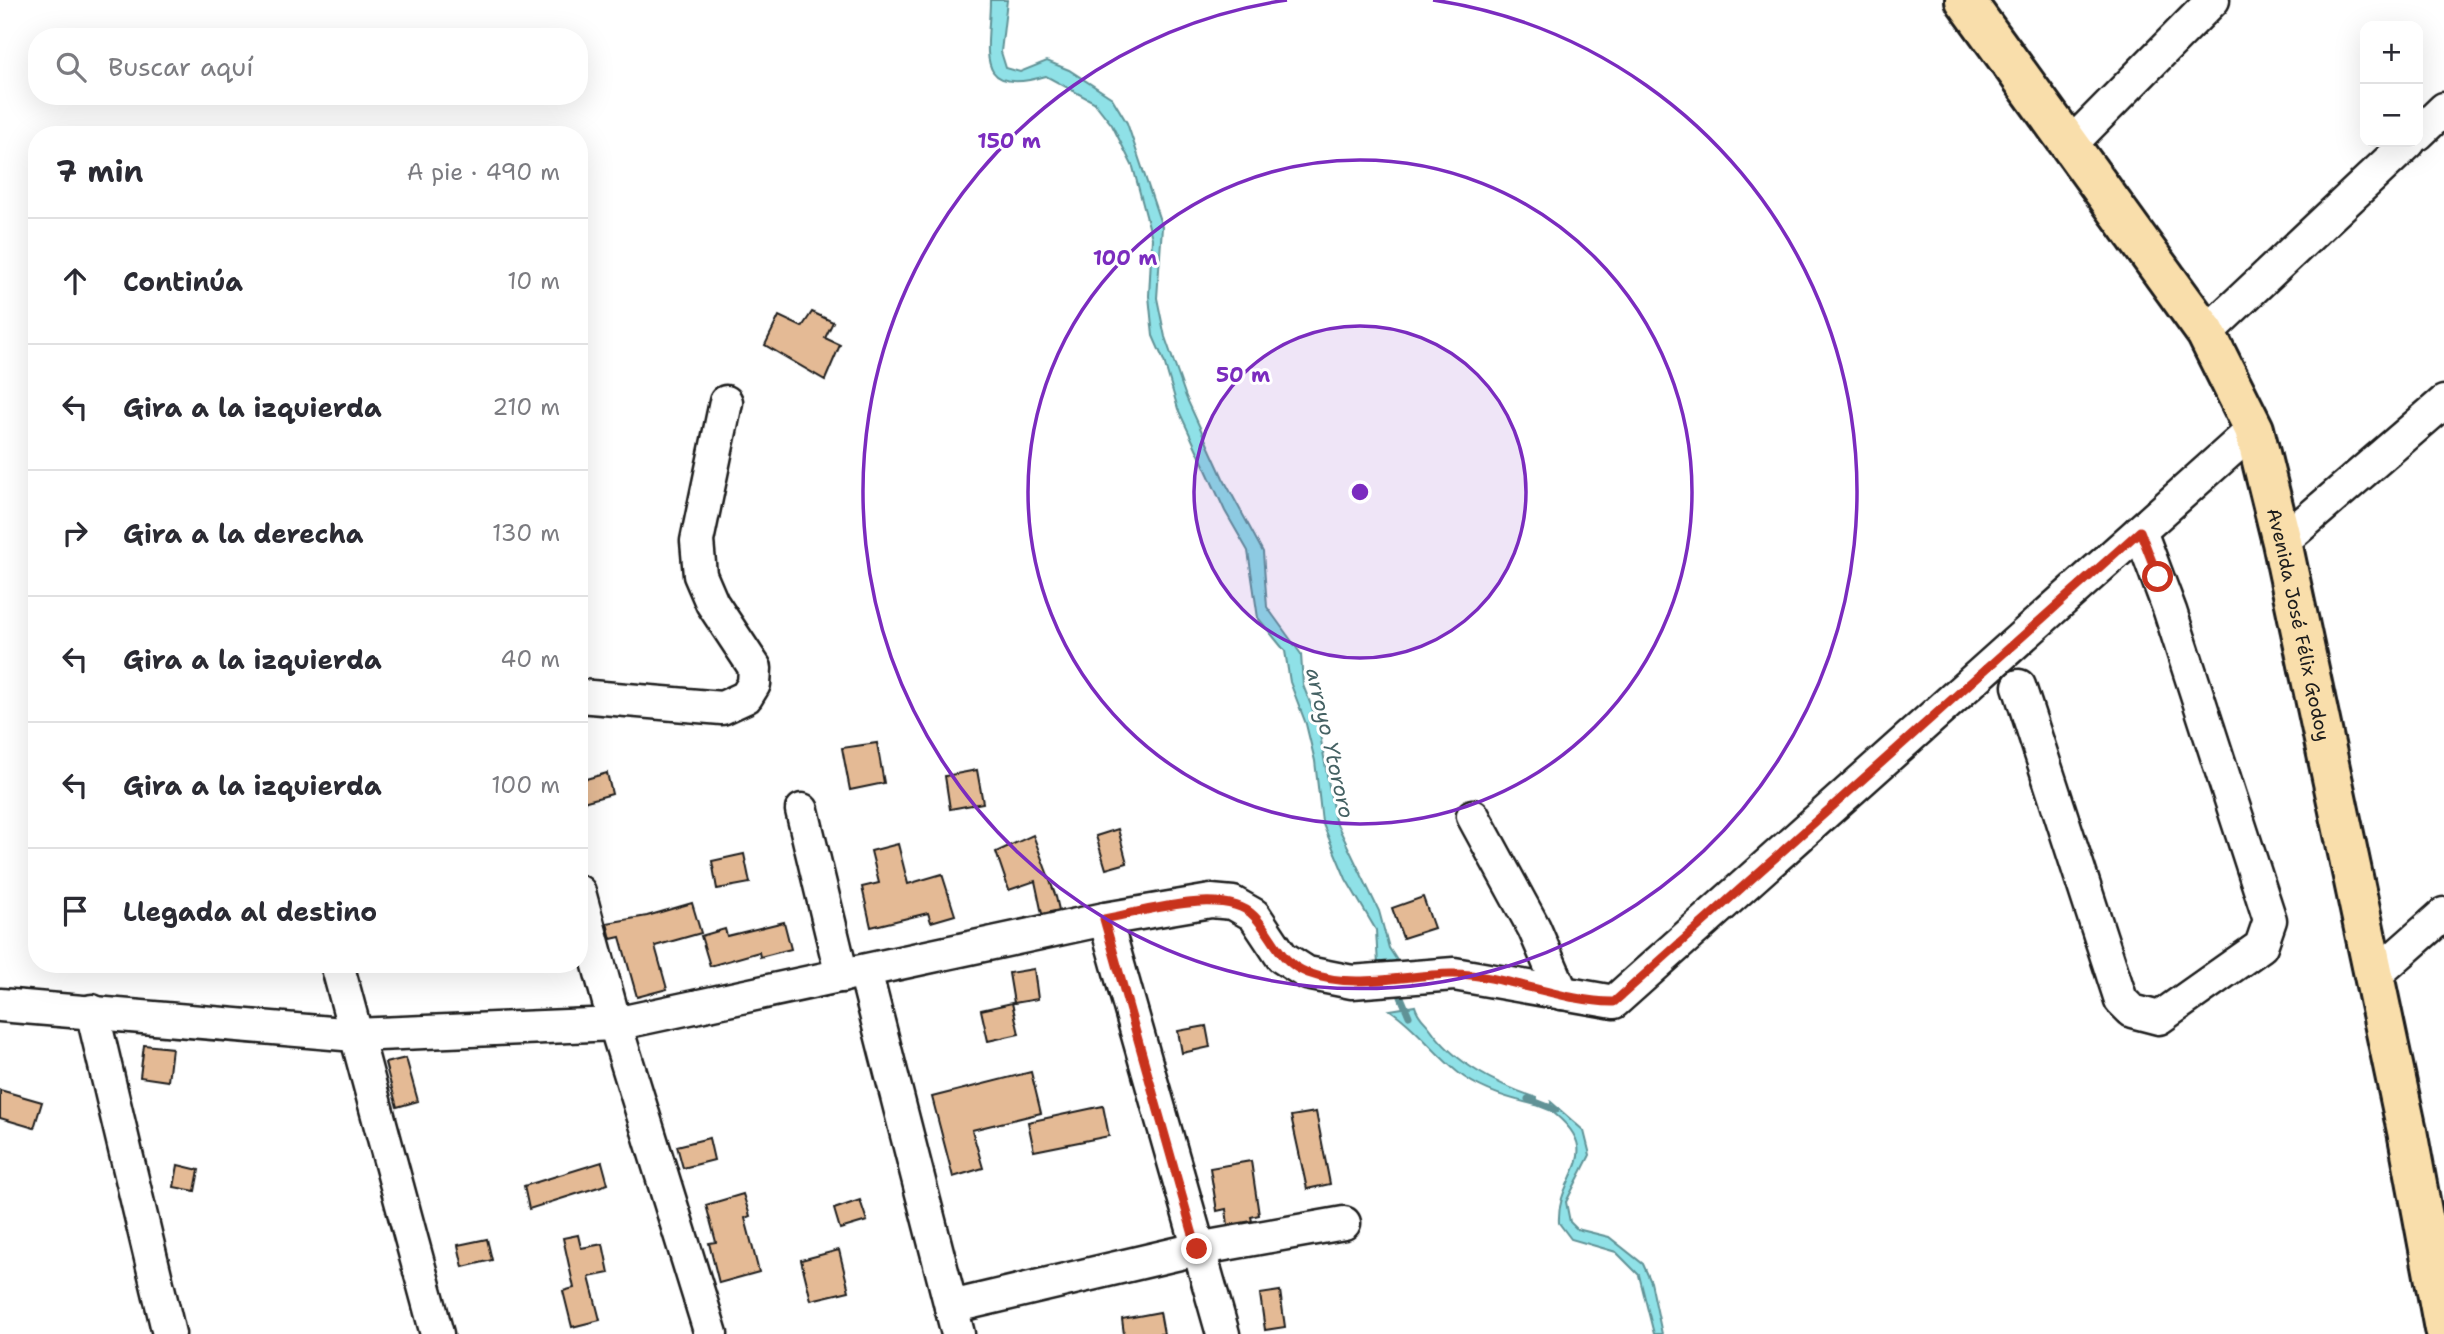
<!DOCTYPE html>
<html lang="es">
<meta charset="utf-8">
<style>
:root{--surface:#fff;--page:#f2f2f3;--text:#2b2b33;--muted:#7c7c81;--line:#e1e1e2}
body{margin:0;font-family:"Shantell Sans",sans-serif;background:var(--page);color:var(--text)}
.controls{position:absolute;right:21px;top:21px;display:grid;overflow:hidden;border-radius:14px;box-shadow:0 7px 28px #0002}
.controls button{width:63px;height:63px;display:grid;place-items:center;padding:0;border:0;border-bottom:2px solid var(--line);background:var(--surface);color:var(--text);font:35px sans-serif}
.stop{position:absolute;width:21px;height:21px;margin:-16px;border:5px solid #c8321e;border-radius:50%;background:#fff}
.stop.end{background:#c8321e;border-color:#fff;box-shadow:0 2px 7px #0008}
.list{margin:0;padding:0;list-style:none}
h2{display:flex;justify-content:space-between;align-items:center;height:91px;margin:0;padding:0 28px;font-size:30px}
h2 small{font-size:23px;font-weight:400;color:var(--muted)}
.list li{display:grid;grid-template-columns:46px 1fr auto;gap:21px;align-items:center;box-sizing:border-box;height:126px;padding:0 28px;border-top:2px solid var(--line)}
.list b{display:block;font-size:26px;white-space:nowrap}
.list em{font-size:23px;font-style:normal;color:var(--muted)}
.icon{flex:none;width:38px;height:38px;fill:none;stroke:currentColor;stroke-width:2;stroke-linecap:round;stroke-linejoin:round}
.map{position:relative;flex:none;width:2444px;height:1334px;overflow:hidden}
.search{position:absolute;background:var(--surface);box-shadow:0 7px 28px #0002;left:28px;top:28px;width:560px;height:77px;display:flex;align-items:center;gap:18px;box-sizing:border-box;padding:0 24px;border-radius:28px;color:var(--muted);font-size:26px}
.panel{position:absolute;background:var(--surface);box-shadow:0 7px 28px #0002;left:28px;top:126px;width:560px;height:847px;border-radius:28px}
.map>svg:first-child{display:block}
</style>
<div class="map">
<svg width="2444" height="1334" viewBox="0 0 2444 1334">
<rect width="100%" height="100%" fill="#fff"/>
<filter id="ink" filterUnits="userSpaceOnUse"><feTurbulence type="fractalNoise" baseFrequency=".0143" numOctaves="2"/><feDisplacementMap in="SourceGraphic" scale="14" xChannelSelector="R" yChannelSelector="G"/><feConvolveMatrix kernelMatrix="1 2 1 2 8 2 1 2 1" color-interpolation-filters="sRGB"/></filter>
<g filter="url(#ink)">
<g fill="#8fe1e7" stroke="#619296" stroke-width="2">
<path d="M 990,0 L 1007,0 L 1001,52 L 1006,68 L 1020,72 L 1047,61 L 1069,70 L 1112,98 L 1127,123 L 1162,227 L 1157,298 L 1165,337 L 1186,397 L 1223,478 L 1263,552 L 1267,607 L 1301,654 L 1303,685 L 1318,723 L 1335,820 L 1379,911 L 1389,948 L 1398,962 L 1378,965 L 1376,930 L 1346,879 L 1322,822 L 1315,761 L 1306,724 L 1290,682 L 1285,651 L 1258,618 L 1248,551 L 1225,511 L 1178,409 L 1164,361 L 1153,336 L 1149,296 L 1152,238 L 1133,167 L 1112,125 L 1094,102 L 1046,76 C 971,98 990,49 990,0 Z"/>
<path d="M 1415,1006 C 1418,1017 1424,1020 1430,1028 C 1455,1064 1496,1084 1537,1098 L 1536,1105 C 1511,1099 1486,1092 1464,1077 C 1437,1058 1419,1029 1390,1010 Z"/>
<path d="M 1551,1102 L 1584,1131 L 1590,1155 L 1566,1202 L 1570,1222 L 1577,1229 L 1609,1237 L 1643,1264 L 1651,1282 L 1662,1334 L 1654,1334 L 1639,1275 L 1616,1252 L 1571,1239 L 1559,1223 C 1556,1172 1610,1156 1550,1110 Z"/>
</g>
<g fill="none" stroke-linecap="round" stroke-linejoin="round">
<g stroke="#619296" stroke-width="7">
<polyline points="1396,985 1409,1016"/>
<polyline points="1528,1099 1556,1110"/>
</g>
</g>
<g fill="#e4ba95" stroke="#1c1c1c" stroke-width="2">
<polygon points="812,312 833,322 825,338 840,345 825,380 765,345 779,316 802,327"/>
<polygon points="877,743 884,783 850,790 842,748"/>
<polygon points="977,770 983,803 950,809 945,776"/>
<polygon points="607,773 612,794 583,802 579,781"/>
<polygon points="1118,829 1127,863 1106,869 1096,836"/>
<polygon points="1033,835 1056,897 1059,910 1042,914 1035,881 1009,890 996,852"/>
<polygon points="898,844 908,884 942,874 955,915 931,922 928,913 871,927 862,887 879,883 871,851"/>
<polygon points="744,854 750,883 717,889 712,861"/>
<polygon points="1423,897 1434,928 1403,938 1392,908"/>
<polygon points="692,903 701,933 655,946 667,989 637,997 620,937 611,939 607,923 647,916"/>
<polygon points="784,922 791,949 760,957 759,952 710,966 701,936 725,929 727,936"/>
<polygon points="1034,969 1038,999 1014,1003 1009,973"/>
<polygon points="1012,1003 1019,1034 988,1041 981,1010"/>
<polygon points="1206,1026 1210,1047 1182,1053 1178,1031"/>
<polygon points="144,1045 172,1048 168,1081 140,1077"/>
<polygon points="406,1058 418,1101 397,1107 385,1063"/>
<polygon points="1031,1072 1041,1113 972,1130 983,1168 953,1177 932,1097"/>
<polygon points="0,1090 42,1102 34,1128 0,1118"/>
<polygon points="1103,1106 1109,1136 1034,1151 1028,1122"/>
<polygon points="1316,1112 1330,1184 1307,1189 1291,1116"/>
<polygon points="709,1138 714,1160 683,1168 677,1146"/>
<polygon points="1251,1161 1259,1215 1251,1217 1252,1221 1228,1225 1226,1209 1217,1211 1210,1168"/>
<polygon points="602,1162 608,1184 529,1209 524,1186"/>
<polygon points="178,1165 199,1170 195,1191 174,1187"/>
<polygon points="743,1194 750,1216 745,1218 759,1272 719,1283 709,1243 716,1242 706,1205"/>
<polygon points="860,1200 867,1221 840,1229 834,1209"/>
<polygon points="578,1235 581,1248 603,1244 609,1273 589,1277 600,1320 572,1327 563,1291 574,1288 563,1238"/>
<polygon points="487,1239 492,1260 463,1267 458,1245"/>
<polygon points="839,1250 849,1291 811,1300 801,1260"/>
<polygon points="1280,1291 1285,1327 1265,1330 1260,1294"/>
<polygon points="1160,1312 1164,1334 1124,1334 1122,1319"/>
</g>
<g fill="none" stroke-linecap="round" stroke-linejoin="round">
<defs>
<g id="minor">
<polyline points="2418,134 2444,109"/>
<polyline points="2070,145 2213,0"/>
<polyline points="2206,333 2409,142"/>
<polyline points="2282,542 2444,402"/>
<polyline points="2019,686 2121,1000 2132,1011 2159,1018 2261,946 2270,920 2170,611 2140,531"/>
<polyline points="579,696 722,708 746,697 754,684 755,668 712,603 700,575 697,541 726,402"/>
<polyline points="802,810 842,976"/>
<polyline points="1473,816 1534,928 1562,993"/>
<polyline points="579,892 615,1024 711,1334"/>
<polyline points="1105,919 1223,1334"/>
<polyline points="337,964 437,1334"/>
<polyline points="865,971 958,1334"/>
<polyline points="2373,977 2444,914"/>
<polyline points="0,1005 355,1035 615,1024 1105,919 1211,901 1233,903 1254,915 1282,957 1307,973 1352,982 1454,974 1614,1002 2254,429"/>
<polyline points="92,1011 169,1334"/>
<polyline points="951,1307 1197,1249 1344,1223"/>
</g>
<g id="major">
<path id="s1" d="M 1965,0 L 2206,333 L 2254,429 L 2282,542 L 2407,1131 L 2444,1329"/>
</g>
</defs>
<use href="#minor" stroke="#1c1c1c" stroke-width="37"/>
<use href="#major" stroke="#1c1c1c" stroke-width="44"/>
<use href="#minor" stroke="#fff" stroke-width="32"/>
<use href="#major" stroke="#f9deab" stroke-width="38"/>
</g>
</g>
<g fill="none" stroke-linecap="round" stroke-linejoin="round" filter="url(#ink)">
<path stroke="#c8321e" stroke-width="9" d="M 1197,1249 L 1104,919 C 1142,912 1225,886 1254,916 C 1274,936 1278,962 1308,973 C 1354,990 1403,975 1451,974 C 1501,973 1565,1003 1614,1002 L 2140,531 L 2158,577"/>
</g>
<circle cx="1360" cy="492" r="166" fill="#7b2cbf" fill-opacity=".12"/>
<g fill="none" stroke="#7b2cbf" stroke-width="3.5">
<circle cx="1360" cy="492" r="166"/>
<circle cx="1360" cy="492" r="332"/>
<path d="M1433 0A497 497 0 1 1 1287 0"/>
</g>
<g text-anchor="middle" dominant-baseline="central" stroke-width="6" stroke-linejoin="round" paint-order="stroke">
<g font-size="19" fill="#1c1c1c" stroke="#fff">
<text stroke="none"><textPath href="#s1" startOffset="719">Avenida José Félix Godoy</textPath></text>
</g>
<g font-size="21" font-style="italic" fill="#446163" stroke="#fff">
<text transform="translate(1330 743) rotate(77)">arroyo Ytororo</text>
</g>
</g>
<circle cx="1360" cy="492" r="10" fill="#7b2cbf" stroke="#fff" stroke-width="3.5"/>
<g font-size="21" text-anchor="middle" font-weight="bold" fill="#7b2cbf" stroke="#fff" stroke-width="6" stroke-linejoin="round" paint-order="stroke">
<text x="1009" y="148">150 m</text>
<text x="1125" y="265">100 m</text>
<text x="1243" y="382">50 m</text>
</g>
</svg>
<div class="controls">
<button>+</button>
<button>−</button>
</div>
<div class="stop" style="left:2158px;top:577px"></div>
<div class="stop end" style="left:1197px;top:1249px"></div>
<div class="search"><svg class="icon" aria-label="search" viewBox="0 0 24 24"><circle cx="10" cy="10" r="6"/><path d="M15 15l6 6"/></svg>Buscar aquí</div>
<section class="panel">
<h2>7 min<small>A pie · 490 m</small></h2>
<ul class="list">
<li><svg class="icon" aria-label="ahead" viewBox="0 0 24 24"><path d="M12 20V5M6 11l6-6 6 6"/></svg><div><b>Continúa</b></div><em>10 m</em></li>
<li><svg class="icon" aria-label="left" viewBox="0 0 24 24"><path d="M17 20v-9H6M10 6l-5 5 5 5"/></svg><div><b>Gira a la izquierda</b></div><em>210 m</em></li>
<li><svg class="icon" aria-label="right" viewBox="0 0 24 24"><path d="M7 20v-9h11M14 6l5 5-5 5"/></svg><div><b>Gira a la derecha</b></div><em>130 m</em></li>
<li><svg class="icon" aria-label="left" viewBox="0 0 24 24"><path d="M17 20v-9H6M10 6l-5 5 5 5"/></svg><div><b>Gira a la izquierda</b></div><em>40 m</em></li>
<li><svg class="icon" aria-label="left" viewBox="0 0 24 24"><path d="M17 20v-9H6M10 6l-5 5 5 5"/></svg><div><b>Gira a la izquierda</b></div><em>100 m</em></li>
<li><svg class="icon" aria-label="arrive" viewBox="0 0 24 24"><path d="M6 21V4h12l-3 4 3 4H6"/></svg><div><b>Llegada al destino</b></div></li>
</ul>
</section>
</div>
